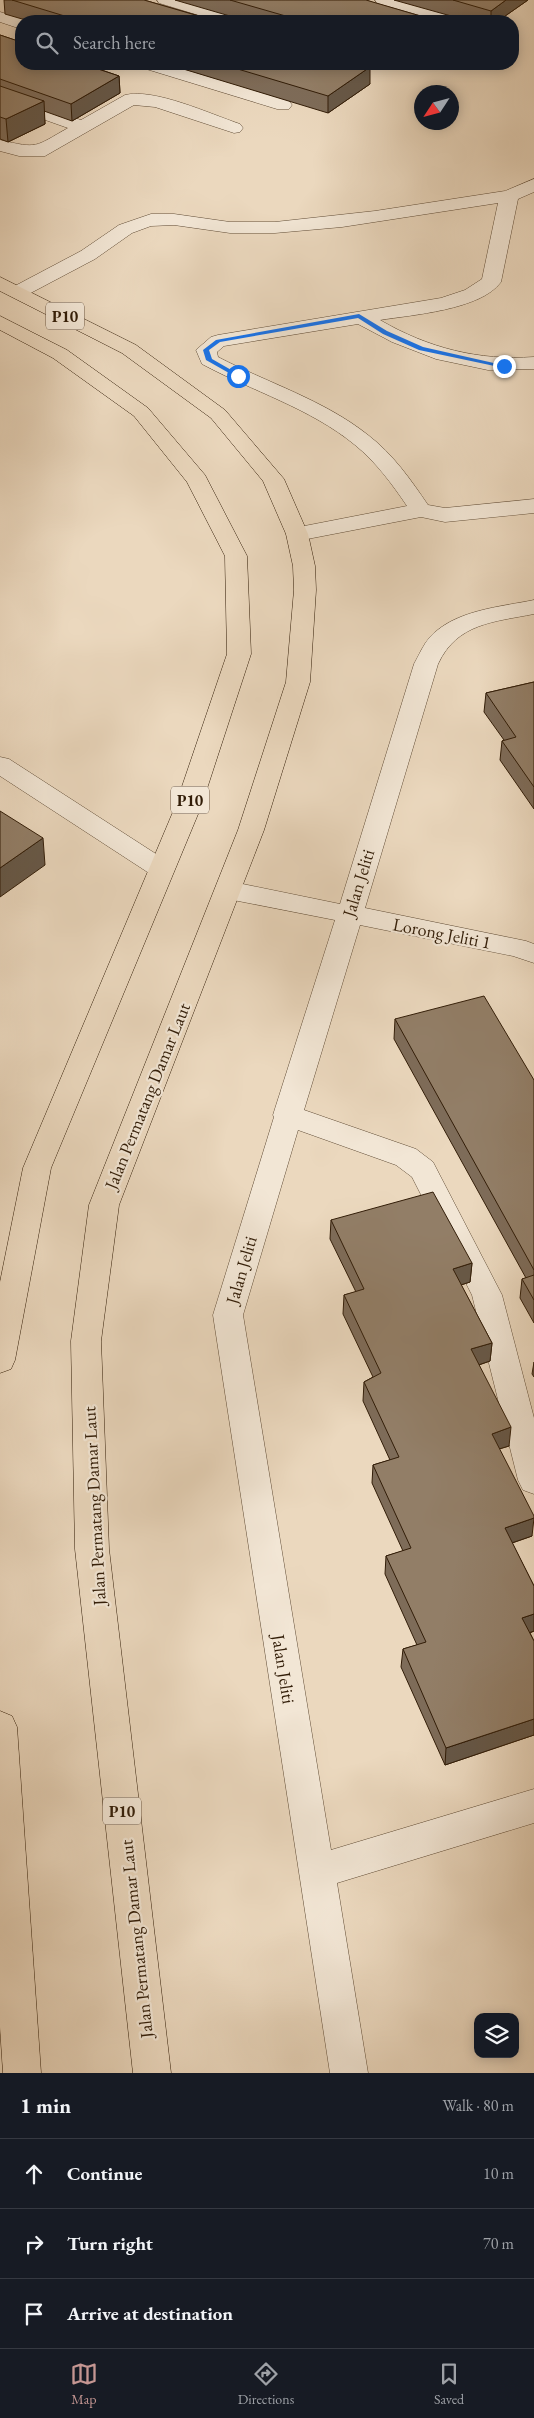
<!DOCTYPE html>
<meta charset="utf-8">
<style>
:root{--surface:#171b24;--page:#242831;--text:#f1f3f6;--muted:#9ea1a6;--line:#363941;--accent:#c59692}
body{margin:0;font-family:"EB Garamond",serif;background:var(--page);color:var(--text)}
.controls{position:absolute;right:15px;bottom:15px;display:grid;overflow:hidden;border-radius:10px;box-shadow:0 2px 12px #0003}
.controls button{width:45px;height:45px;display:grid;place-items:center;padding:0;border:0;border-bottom:1px solid var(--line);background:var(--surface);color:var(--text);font:25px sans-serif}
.compass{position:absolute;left:414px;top:85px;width:45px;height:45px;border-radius:50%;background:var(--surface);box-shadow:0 2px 12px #0003;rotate:234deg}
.stop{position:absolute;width:15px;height:15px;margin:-11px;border:4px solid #1a73e8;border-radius:50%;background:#fff}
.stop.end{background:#1a73e8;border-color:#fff;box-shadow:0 1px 5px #0008}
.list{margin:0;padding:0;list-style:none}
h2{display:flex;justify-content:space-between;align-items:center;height:65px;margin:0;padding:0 20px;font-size:21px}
h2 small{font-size:16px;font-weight:400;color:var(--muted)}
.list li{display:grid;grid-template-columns:32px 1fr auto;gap:15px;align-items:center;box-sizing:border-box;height:70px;padding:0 20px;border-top:1px solid var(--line)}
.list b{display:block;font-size:19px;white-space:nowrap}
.list em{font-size:16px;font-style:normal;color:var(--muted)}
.icon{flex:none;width:28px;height:28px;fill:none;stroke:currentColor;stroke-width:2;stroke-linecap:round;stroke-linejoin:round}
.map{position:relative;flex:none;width:534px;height:2073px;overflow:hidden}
.search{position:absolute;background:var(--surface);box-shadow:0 2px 12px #0003;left:15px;right:15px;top:15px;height:55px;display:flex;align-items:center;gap:12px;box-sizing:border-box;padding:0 18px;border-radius:20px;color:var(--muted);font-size:19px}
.sheet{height:275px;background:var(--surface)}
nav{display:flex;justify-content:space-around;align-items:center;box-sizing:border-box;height:70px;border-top:1px solid var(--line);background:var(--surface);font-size:14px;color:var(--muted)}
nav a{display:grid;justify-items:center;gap:2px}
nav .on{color:var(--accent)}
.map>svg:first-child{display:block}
</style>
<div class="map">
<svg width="534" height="2073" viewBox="0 0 534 2073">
<rect width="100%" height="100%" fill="#ebd8be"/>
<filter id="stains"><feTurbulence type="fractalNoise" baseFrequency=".004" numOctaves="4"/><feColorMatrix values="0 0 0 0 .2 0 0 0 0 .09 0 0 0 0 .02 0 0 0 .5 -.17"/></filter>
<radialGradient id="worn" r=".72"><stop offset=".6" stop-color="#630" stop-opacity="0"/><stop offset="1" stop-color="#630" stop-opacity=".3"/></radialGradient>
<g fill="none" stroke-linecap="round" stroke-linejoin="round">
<defs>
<g id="minor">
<polygon points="157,0 182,0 241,17 243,21 218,21 159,3"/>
<polygon points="375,0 401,0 456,15 458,19 457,21 440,21 377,3"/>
<polygon points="0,12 27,20 27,21 21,21 21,29 0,22"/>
<polygon points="140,64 166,64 289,101 292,105 289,109 277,109 143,68"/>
<path d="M 0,93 L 81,120 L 125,95 C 155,88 210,114 240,124 L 243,128 L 240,132 L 234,133 L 155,107 L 134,105 L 45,156 L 19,156 L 0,151 L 0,140 C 39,149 34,147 68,128 L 0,104 Z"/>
<path d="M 534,179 L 534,192 L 518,199 L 501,282 C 481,310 411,315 380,320 C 428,348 479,361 534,357 L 534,369 L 488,370 L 436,359 L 392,342 L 358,324 L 224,346 L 217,352 L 218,357 C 268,383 324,400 368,435 C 393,454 411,480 428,505 L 445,508 L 534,499 L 534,513 L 445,522 L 421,517 L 297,541 L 289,539 L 286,534 L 289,529 L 407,506 C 392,484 376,462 355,445 C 310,408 252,391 202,364 L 196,350 L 211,337 L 218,335 L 441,298 L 465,290 L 482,279 L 498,203 L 342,227 L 275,233 L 230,233 L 174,225 L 151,226 L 132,233 L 95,259 L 25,296 L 18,298 L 11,296 L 8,292 L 11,288 L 81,251 L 119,225 L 151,214 L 174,214 L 230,222 L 275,222 L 375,211 L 505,191 Z"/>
<path d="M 534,600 L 534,614 C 494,622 457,623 438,664 L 365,908 L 526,941 L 534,944 L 534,963 L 513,956 L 360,925 L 304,1110 L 416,1149 L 433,1162 L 502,1295 L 534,1418 L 534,1494 L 523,1490 L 518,1480 L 472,1295 L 412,1177 L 396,1165 L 298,1130 L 243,1315 L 331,1850 L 534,1789 L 534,1823 L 337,1883 L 368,2073 L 330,2073 L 213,1315 L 274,1117 L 273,1115 L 335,920 L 228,899 L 219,896 L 215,890 L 219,884 L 228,881 L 340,904 L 414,664 C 419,655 423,645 430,637 C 455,610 500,607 534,600 Z"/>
<polygon points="0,757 9,759 170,863 174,869 170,875 161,878 152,875 0,776"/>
</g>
<g id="highway">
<polygon points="0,277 136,345 225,410 284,479 308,534 315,566 316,590 310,682 264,830 119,1205 101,1341 109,1549 171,2073 133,2073 75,1549 71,1341 89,1205 238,830 286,682 294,590 293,566 286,534 263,481 211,418 122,353 0,291"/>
<polygon points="0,316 67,350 148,408 205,475 247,556 251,654 201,807 51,1168 15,1360 11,1369 0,1373 0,1282 23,1168 175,807 227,654 225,556 187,482 134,416 53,358 0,330"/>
<polygon points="0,1711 12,1716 17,1727 41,2073 3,2073 0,2027"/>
</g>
</defs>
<use href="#minor" stroke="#604c36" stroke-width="1"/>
<use href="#highway" stroke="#321d08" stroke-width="1"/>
<use href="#minor" fill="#f2e6d5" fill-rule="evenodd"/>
<use href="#highway" fill="#ebd8be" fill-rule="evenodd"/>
</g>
<g fill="#7e6c59" stroke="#321d08">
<polygon points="4,0 144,0 216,21 29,21 5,14"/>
<polygon points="175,0 366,0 424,21 247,21"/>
<polygon points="394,0 528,0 498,21 469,21"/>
<polygon points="0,35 119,76 120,93 72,121 44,111 45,124 8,142 0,139"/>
<polygon points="167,64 358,64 370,84 328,113"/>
<polygon points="534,682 534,809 500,760 502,741 504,740 484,712 486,693"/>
<polygon points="395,1019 534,1080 534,1323 520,1298 522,1279 526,1278 394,1039"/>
<polygon points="331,1220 472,1263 470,1282 461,1285 492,1343 490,1361 479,1365 509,1446 499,1449 532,1536 512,1543 534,1586 534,1631 530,1633 534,1641 534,1735 445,1765 401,1667 403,1649 417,1645 385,1574 386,1556 403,1551 372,1483 373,1465 390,1460 363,1401 364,1382 373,1377 343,1314 344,1295 356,1292 330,1239"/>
<polygon points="534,1362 534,1377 532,1374"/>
</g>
<g fill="#665848" stroke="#321d08">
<polygon points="506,0 528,0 498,21 491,21 491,11"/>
<polygon points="424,17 424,21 418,21"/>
<polygon points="370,67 370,84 328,113 328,96"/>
<polygon points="119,76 120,93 72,121 71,104"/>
<polygon points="44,101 45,124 8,142 6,119"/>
<polygon points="43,838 45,865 0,897 0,868"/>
<polygon points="472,1263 470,1282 451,1288 453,1269"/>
<polygon points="492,1343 490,1361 469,1368 471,1349"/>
<polygon points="511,1427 509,1446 489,1452 492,1434"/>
<polygon points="534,1518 532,1536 503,1546 505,1528"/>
<polygon points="534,1614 534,1631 520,1636 522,1618"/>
<polygon points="534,1719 534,1735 445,1765 446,1748"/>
</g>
<g fill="#927e67" stroke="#321d08">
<polygon points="12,0 144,0 216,21 81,21"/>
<polygon points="230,0 366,0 424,17 418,21 303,21"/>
<polygon points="453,0 506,0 491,11"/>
<polygon points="0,35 21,42 21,64 83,64 119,76 71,104 0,79"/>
<polygon points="221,64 358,64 370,67 328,96"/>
<polygon points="0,86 44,101 6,119 0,117"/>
<polygon points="534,682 534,787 502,741 516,737 486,693"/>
<polygon points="0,811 43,838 0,868"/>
<polygon points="484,996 534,1080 534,1270 395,1019"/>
<polygon points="433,1192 472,1263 453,1269 492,1343 471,1349 511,1427 492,1434 534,1516 534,1518 505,1528 534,1586 534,1614 522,1618 534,1641 534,1719 446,1748 403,1649 426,1642 386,1556 411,1548 373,1465 399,1457 364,1382 381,1373 344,1295 364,1289 331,1220"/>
<polygon points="534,1275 534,1300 522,1279"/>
</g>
<polygon fill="#1a73e8" points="359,314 387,331 423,347 507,366 504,368 419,350 383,334 358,318 220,342 209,350 212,359 240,375 240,377 236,377 206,360 203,350 216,340"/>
<g text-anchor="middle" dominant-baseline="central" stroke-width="4.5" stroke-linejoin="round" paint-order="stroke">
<g fill="#f2e6d5" stroke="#6c5946" stroke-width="1">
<rect x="46" y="302.5" width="38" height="27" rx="4"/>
<rect x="171" y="786.5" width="38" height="27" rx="4"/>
<rect x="103" y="1797.5" width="38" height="27" rx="4"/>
</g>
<g font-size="16" font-weight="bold" fill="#321d08">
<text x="65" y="316">P10</text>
<text x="190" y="800">P10</text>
<text x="122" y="1811">P10</text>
</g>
<g font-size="18" fill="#321d08" stroke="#f2e6d5">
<text transform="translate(358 883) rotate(-73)">Jalan Jeliti</text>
<text transform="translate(442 933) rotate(11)">Lorong Jeliti 1</text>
<text transform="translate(147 1096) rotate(-68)">Jalan Permatang Damar Laut</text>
<text transform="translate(241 1270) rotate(-74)">Jalan Jeliti</text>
<text transform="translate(94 1506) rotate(-93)">Jalan Permatang Damar Laut</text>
<text transform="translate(284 1669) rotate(81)">Jalan Jeliti</text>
<text transform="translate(136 1939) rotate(-96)">Jalan Permatang Damar Laut</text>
</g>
</g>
<rect width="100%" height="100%" filter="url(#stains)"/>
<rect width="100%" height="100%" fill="url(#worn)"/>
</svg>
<div class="controls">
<button><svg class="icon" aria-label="layers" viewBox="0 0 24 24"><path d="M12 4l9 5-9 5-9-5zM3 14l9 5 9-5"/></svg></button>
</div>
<svg class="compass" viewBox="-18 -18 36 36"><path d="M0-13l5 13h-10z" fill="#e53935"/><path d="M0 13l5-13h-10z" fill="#9ea1a6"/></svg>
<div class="stop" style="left:238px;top:376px"></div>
<div class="stop end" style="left:504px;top:366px"></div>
<div class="search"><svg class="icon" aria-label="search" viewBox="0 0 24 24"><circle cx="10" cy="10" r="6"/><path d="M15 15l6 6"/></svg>Search here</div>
</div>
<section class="sheet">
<h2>1 min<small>Walk · 80 m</small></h2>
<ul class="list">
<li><svg class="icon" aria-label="ahead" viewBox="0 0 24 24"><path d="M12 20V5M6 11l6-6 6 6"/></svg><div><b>Continue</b></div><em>10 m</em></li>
<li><svg class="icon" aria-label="right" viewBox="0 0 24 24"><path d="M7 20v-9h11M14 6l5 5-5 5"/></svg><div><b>Turn right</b></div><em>70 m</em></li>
<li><svg class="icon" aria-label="arrive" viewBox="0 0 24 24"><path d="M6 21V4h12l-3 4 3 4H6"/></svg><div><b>Arrive at destination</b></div></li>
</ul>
</section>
<nav>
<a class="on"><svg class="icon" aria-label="map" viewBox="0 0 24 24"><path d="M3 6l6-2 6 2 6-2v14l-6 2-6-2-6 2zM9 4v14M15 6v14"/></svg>Map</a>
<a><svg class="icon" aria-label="directions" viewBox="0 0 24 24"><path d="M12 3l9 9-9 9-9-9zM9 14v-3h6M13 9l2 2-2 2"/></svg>Directions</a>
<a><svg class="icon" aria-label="saved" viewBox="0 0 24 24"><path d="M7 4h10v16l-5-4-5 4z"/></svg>Saved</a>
</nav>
